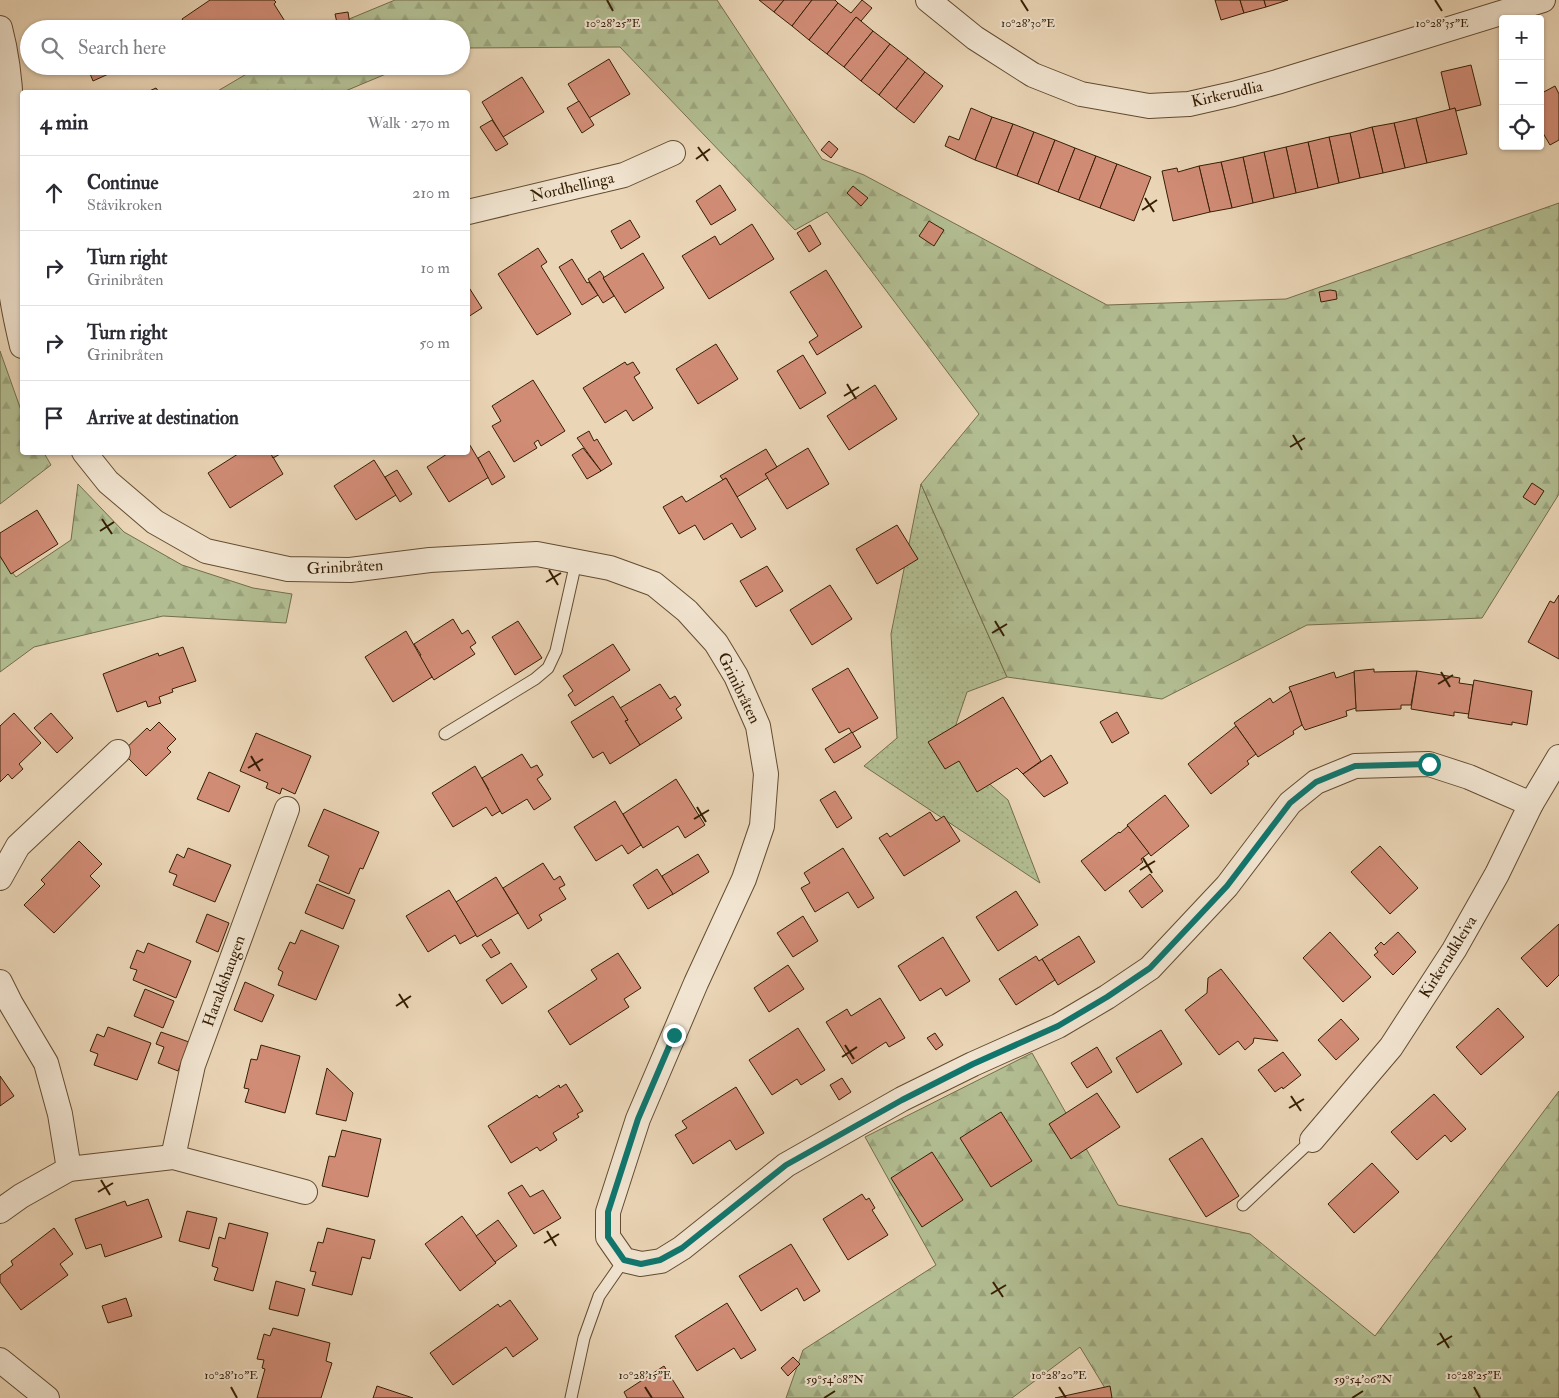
<!DOCTYPE html>
<meta charset="utf-8">
<style>
:root{--surface:#fff;--page:#f2f2f3;--text:#2b2b33;--muted:#7c7c81;--line:#e1e1e2}
body{margin:0;font-family:"IM FELL Double Pica",serif;background:var(--page);color:var(--text)}
.controls{position:absolute;right:15px;top:15px;display:grid;overflow:hidden;border-radius:5px;box-shadow:0 1px 4px #0004}
.controls button{width:45px;height:45px;display:grid;place-items:center;padding:0;border:0;border-bottom:1px solid var(--line);background:var(--surface);color:var(--text);font:25px sans-serif}
.stop{position:absolute;width:15px;height:15px;margin:-11px;border:4px solid #0f766e;border-radius:50%;background:#fff}
.stop.end{background:#0f766e;border-color:#fff;box-shadow:0 1px 5px #0008}
.list{margin:0;padding:0;list-style:none}
h2{display:flex;justify-content:space-between;align-items:center;height:65px;margin:0;padding:0 20px;font-size:21px}
h2 small{font-size:16px;font-weight:400;color:var(--muted)}
.list li{display:grid;grid-template-columns:32px 1fr auto;gap:15px;align-items:center;box-sizing:border-box;height:75px;padding:0 20px;border-top:1px solid var(--line)}
.list b{display:block;font-size:19px;white-space:nowrap}
.list p{margin:0;font-size:16px;white-space:nowrap;color:var(--muted)}
.list em{font-size:16px;font-style:normal;color:var(--muted)}
.icon{flex:none;width:28px;height:28px;fill:none;stroke:currentColor;stroke-width:2;stroke-linecap:round;stroke-linejoin:round}
.map{position:relative;flex:none;width:1559px;height:1398px;overflow:hidden}
.search{position:absolute;background:var(--surface);box-shadow:0 1px 4px #0004;left:20px;top:20px;width:450px;height:55px;display:flex;align-items:center;gap:12px;box-sizing:border-box;padding:0 18px;border-radius:28px;color:var(--muted);font-size:19px}
.panel{position:absolute;background:var(--surface);box-shadow:0 1px 4px #0004;left:20px;top:90px;width:450px;height:365px;border-radius:5px}
.map>svg:first-child{display:block}
</style>
<div class="map">
<svg width="1559" height="1398" viewBox="0 0 1559 1398">
<defs>
<pattern id="grass-dots" width="8" height="8" patternUnits="userSpaceOnUse" patternTransform="scale(1.25)"><rect width="8" height="8" fill="#b2be92"/><path d="M2 2h.1M6 6h.1" fill="none" stroke="#9aa37c" stroke-width="1.8" stroke-linecap="round"/></pattern>
<pattern id="forest-firs" width="22" height="20" patternUnits="userSpaceOnUse" patternTransform="scale(1.25)"><rect width="22" height="20" fill="#b2be92"/><path d="M5 1l3.5 6h-7zM16 11l3.5 6h-7z" fill="#9aa37c"/></pattern>
</defs>
<rect width="100%" height="100%" fill="#ead5b6"/>
<filter id="stains"><feTurbulence type="fractalNoise" baseFrequency=".004" numOctaves="4"/><feColorMatrix values="0 0 0 0 .2 0 0 0 0 .09 0 0 0 0 .02 0 0 0 .5 -.17"/></filter>
<radialGradient id="worn" r=".72"><stop offset=".6" stop-color="#630" stop-opacity="0"/><stop offset="1" stop-color="#630" stop-opacity=".3"/></radialGradient>
<polygon fill="url(#grass-dots)" stroke="#746e4b" points="921,484 1007,677 967,692 948,748 1008,800 1040,883 864,766 897,738 891,634"/>
<g fill="url(#forest-firs)" stroke="#746e4b">
<polygon points="395,0 717,0 822,159 864,175 1107,305 1286,299 1559,203 1559,494 1482,618 1307,625 1162,699 1007,677 921,484 979,414 827,212 795,230 620,47 461,48 461,29 325,29"/>
<polygon points="260,66 405,66 343,92 216,92"/>
<polygon points="0,351 22,413 22,452 44,453 51,465 0,504"/>
<polygon points="78,484 124,532 182,565 253,588 292,594 286,623 163,616 34,647 0,672 0,557 16,577 71,540"/>
<polygon points="1032,1053 1118,1205 1250,1234 1375,1336 1559,1091 1559,1398 1111,1398 1080,1347 1012,1398 786,1398 803,1350 936,1265 865,1137"/>
</g>
<g fill="#d18c76" stroke="#361e04">
<polygon points="210,0 274,0 276,2 274,4 286,23 278,29 244,29 242,26 237,29 189,29 182,19"/>
<polygon points="759,0 784,0 774,12"/>
<polygon points="784,0 812,0 792,26 774,12"/>
<polygon points="812,0 835,0 838,3 809,40 792,26"/>
<polygon points="862,0 872,8 861,21 856,17 827,54 809,40 838,3 851,13"/>
<polygon points="1215,0 1240,0 1244,13 1221,20"/>
<polygon points="1240,0 1264,0 1266,7 1244,13"/>
<polygon points="1264,0 1288,0 1266,7"/>
<polygon points="348,12 350,25 338,27 335,14"/>
<polygon points="856,17 873,31 844,67 827,54"/>
<polygon points="873,31 890,44 861,81 844,67"/>
<polygon points="890,44 908,58 879,95 861,81"/>
<polygon points="908,58 925,72 896,109 879,95"/>
<polygon points="609,59 630,94 589,118 568,84"/>
<polygon points="1471,65 1481,105 1456,111 1455,108 1450,110 1441,72"/>
<polygon points="87,66 126,66 93,81"/>
<polygon points="925,72 943,86 914,123 896,109"/>
<polygon points="522,77 544,112 503,137 482,102"/>
<polygon points="1555,86 1559,94 1559,140 1550,145 1540,128 1540,94"/>
<polygon points="156,88 159,92 147,92"/>
<polygon points="579,101 594,125 582,133 567,108"/>
<polygon points="971,108 992,117 975,160 945,146 949,136 959,140"/>
<polygon points="1455,108 1467,154 1427,163 1416,118"/>
<polygon points="992,117 1013,124 996,168 975,160"/>
<polygon points="1416,118 1427,163 1405,168 1394,123"/>
<polygon points="492,120 508,144 496,151 480,127"/>
<polygon points="1394,123 1405,168 1383,173 1372,127"/>
<polygon points="1013,124 1034,132 1017,176 996,168"/>
<polygon points="1372,127 1383,173 1360,178 1350,133"/>
<polygon points="1034,132 1055,140 1038,184 1017,176"/>
<polygon points="1350,133 1360,178 1339,183 1329,137"/>
<polygon points="1329,137 1339,183 1318,188 1308,142"/>
<polygon points="1055,140 1075,148 1058,192 1038,184"/>
<polygon points="829,141 838,149 831,158 821,150"/>
<polygon points="1308,142 1318,188 1296,193 1286,147"/>
<polygon points="1286,147 1296,193 1274,198 1264,152"/>
<polygon points="1075,148 1096,156 1079,200 1058,192"/>
<polygon points="1264,152 1274,198 1253,203 1243,157"/>
<polygon points="1096,156 1117,164 1100,208 1079,200"/>
<polygon points="1243,157 1253,203 1232,208 1221,162"/>
<polygon points="1221,162 1232,208 1210,212 1199,166"/>
<polygon points="1117,164 1151,177 1134,221 1100,208"/>
<polygon points="1199,166 1210,212 1173,221 1162,171 1177,168 1178,172"/>
<polygon points="720,185 736,210 711,225 696,201"/>
<polygon points="853,186 868,198 861,206 847,193"/>
<polygon points="630,220 640,237 621,249 611,231"/>
<polygon points="929,221 944,230 934,246 919,236"/>
<polygon points="752,224 774,259 709,299 682,256 715,236 720,245"/>
<polygon points="810,225 821,244 809,252 797,233"/>
<polygon points="538,248 547,262 541,266 571,314 537,335 498,274"/>
<polygon points="643,253 664,288 625,313 603,278"/>
<polygon points="572,259 587,283 589,282 598,295 582,305 559,267"/>
<polygon points="826,270 862,327 817,355 809,342 818,336 790,292"/>
<polygon points="600,271 604,277 603,278 614,296 603,303 588,279"/>
<polygon points="468,286 482,308 468,317"/>
<polygon points="1330,290 1336,291 1337,299 1321,302 1319,292"/>
<polygon points="716,344 738,379 698,404 676,369"/>
<polygon points="803,355 826,393 800,409 777,371"/>
<polygon points="625,362 627,365 633,362 640,373 634,377 653,408 633,421 626,410 605,423 583,388"/>
<polygon points="533,380 565,431 541,446 538,440 534,443 537,448 514,462 492,426 501,421 492,406"/>
<polygon points="875,385 897,419 849,450 827,416"/>
<polygon points="589,431 594,441 597,439 612,464 601,471 577,438"/>
<polygon points="468,442 489,477 449,502 427,467 450,452 468,452"/>
<polygon points="583,448 601,471 587,479 572,455"/>
<polygon points="808,448 829,484 787,509 765,474"/>
<polygon points="766,449 777,467 765,474 768,478 737,497 726,478 723,480 720,476"/>
<polygon points="489,451 505,477 492,485 478,458"/>
<polygon points="241,452 270,452 283,474 230,508 208,473"/>
<polygon points="270,452 282,452 282,453 273,458"/>
<polygon points="374,460 396,495 356,520 334,486"/>
<polygon points="397,470 412,494 400,502 385,477"/>
<polygon points="726,478 756,529 741,538 732,523 704,540 695,525 679,534 663,507 682,496 686,502"/>
<polygon points="1532,483 1544,491 1535,505 1523,497"/>
<polygon points="37,510 58,544 11,574 0,556 0,533"/>
<polygon points="897,525 918,559 877,584 856,549"/>
<polygon points="767,566 783,591 756,607 740,581"/>
<polygon points="830,585 852,619 812,645 790,610"/>
<polygon points="1559,595 1559,659 1528,642 1550,601 1554,603"/>
<polygon points="453,619 462,634 468,630 476,643 470,647 475,654 434,680 419,656 421,655 414,644"/>
<polygon points="518,621 542,658 515,675 492,637"/>
<polygon points="406,631 432,677 393,702 365,657"/>
<polygon points="613,644 630,670 575,706 568,695 573,691 563,676"/>
<polygon points="183,647 196,681 172,689 173,692 159,697 161,703 148,707 146,701 117,712 103,674 158,653 159,656"/>
<polygon points="848,668 878,718 852,733 849,728 839,733 812,689"/>
<polygon points="1374,669 1374,672 1417,671 1411,705 1401,705 1401,709 1356,711 1354,671"/>
<polygon points="1417,671 1460,678 1459,683 1473,685 1469,714 1454,712 1454,716 1411,709"/>
<polygon points="1334,672 1336,678 1354,672 1356,708 1346,711 1347,716 1305,730 1302,725 1289,687"/>
<polygon points="1474,680 1532,691 1527,725 1512,722 1512,725 1468,718"/>
<polygon points="660,684 670,699 675,696 681,705 676,709 682,718 640,745 625,721 628,720 620,708"/>
<polygon points="1291,691 1302,725 1293,731 1294,734 1258,757 1234,723 1270,698 1273,703"/>
<polygon points="613,696 628,720 625,721 640,745 610,764 603,752 593,758 571,722"/>
<polygon points="1003,697 1041,761 1023,774 1017,768 977,792 959,761 945,769 928,742"/>
<polygon points="1117,712 1129,733 1112,743 1100,722"/>
<polygon points="14,713 41,743 19,764 23,769 12,779 8,774 0,782 0,726"/>
<polygon points="51,713 73,738 57,753 34,728"/>
<polygon points="159,722 176,739 167,748 171,752 146,776 122,752 147,728 150,731"/>
<polygon points="1236,726 1256,754 1247,761 1249,764 1211,794 1188,764"/>
<polygon points="852,732 861,747 834,763 825,749"/>
<polygon points="256,733 311,756 295,794 282,788 280,794 266,788 268,783 240,771"/>
<polygon points="522,754 531,768 537,765 543,775 537,779 551,799 534,810 527,799 502,814 488,791 489,790 482,778"/>
<polygon points="1051,755 1068,783 1044,797 1023,774"/>
<polygon points="475,766 500,811 492,816 486,807 453,827 432,793"/>
<polygon points="209,772 240,786 229,812 197,799"/>
<polygon points="676,779 705,825 685,838 678,826 643,848 623,814"/>
<polygon points="835,791 852,818 837,828 820,800"/>
<polygon points="1165,795 1189,826 1151,856 1127,825"/>
<polygon points="615,801 641,845 628,854 622,845 596,861 574,827"/>
<polygon points="324,809 379,832 363,869 360,868 349,894 319,881 329,856 308,846"/>
<polygon points="930,812 936,821 944,816 960,841 904,876 879,838 887,833 890,837"/>
<polygon points="1128,826 1149,853 1141,859 1143,862 1105,891 1081,861 1119,832 1120,833"/>
<polygon points="79,841 102,864 90,876 100,886 54,933 24,905 45,884 41,880"/>
<polygon points="1380,846 1418,888 1390,914 1351,872"/>
<polygon points="188,848 231,865 215,902 173,885 177,875 169,872 177,854 184,858"/>
<polygon points="843,848 874,898 858,908 848,892 815,912 801,888 810,883 804,873"/>
<polygon points="698,854 709,872 672,895 662,876"/>
<polygon points="543,863 554,880 560,876 565,885 559,888 566,899 539,915 542,920 528,929 503,888"/>
<polygon points="657,869 673,894 648,909 633,885"/>
<polygon points="1150,874 1163,891 1142,908 1129,891"/>
<polygon points="496,877 518,913 477,937 456,902"/>
<polygon points="317,884 355,900 343,929 305,913"/>
<polygon points="449,890 476,935 460,944 455,935 428,952 406,916"/>
<polygon points="1016,891 1038,925 998,951 976,917"/>
<polygon points="207,914 229,923 218,952 196,942"/>
<polygon points="803,916 818,941 793,957 777,933"/>
<polygon points="1559,924 1559,975 1547,987 1521,958"/>
<polygon points="301,930 339,946 316,1000 278,985 283,972 278,969 290,942 295,944"/>
<polygon points="1330,932 1371,977 1343,1002 1303,958"/>
<polygon points="1398,932 1416,952 1393,975 1374,955 1378,952 1375,948 1381,942 1384,945"/>
<polygon points="1079,936 1095,962 1058,985 1042,959"/>
<polygon points="943,937 970,981 946,996 941,988 920,1001 898,966"/>
<polygon points="491,939 500,953 491,958 482,945"/>
<polygon points="148,943 191,961 176,998 133,980 137,970 130,968 137,950 144,953"/>
<polygon points="618,953 641,988 624,999 629,1007 570,1045 548,1011 597,979 591,970"/>
<polygon points="1036,956 1039,961 1042,959 1055,980 1016,1005 999,979"/>
<polygon points="511,963 527,987 502,1004 486,980"/>
<polygon points="788,965 804,989 769,1012 754,988"/>
<polygon points="1221,969 1278,1041 1254,1038 1253,1043 1245,1050 1238,1041 1219,1055 1185,1010 1207,993 1208,978"/>
<polygon points="245,982 274,995 262,1022 234,1010"/>
<polygon points="145,989 174,1001 163,1028 134,1016"/>
<polygon points="880,998 905,1038 889,1047 886,1042 852,1064 826,1022 847,1009 851,1016"/>
<polygon points="1498,1008 1524,1037 1481,1075 1456,1047"/>
<polygon points="1341,1019 1359,1039 1336,1060 1318,1040"/>
<polygon points="108,1027 151,1043 137,1080 94,1065 98,1054 90,1051 97,1034 104,1037"/>
<polygon points="798,1028 825,1070 801,1085 797,1079 772,1095 749,1060"/>
<polygon points="1161,1030 1182,1064 1137,1093 1116,1058"/>
<polygon points="161,1032 189,1042 178,1071 158,1063 164,1047 156,1044"/>
<polygon points="935,1033 943,1045 936,1050 927,1038"/>
<polygon points="261,1045 300,1056 285,1113 245,1102 249,1089 244,1088 251,1059 257,1060"/>
<polygon points="1097,1047 1112,1072 1087,1088 1071,1063"/>
<polygon points="1283,1052 1301,1075 1283,1089 1282,1087 1275,1092 1258,1070"/>
<polygon points="327,1068 353,1093 346,1121 316,1114"/>
<polygon points="0,1076 14,1096 0,1106"/>
<polygon points="842,1078 851,1092 839,1100 830,1085"/>
<polygon points="566,1084 583,1111 577,1114 579,1117 553,1133 557,1140 540,1151 537,1147 511,1163 488,1126 537,1095 539,1098 559,1085 560,1088"/>
<polygon points="736,1087 764,1133 736,1150 730,1140 693,1164 675,1135 687,1128 682,1121"/>
<polygon points="1097,1093 1120,1127 1071,1159 1049,1124"/>
<polygon points="1434,1094 1466,1129 1451,1142 1445,1135 1417,1160 1391,1132"/>
<polygon points="1001,1112 1032,1161 991,1187 960,1138"/>
<polygon points="342,1130 381,1139 368,1197 322,1186 329,1156 335,1157"/>
<polygon points="1202,1138 1239,1196 1206,1217 1169,1159"/>
<polygon points="932,1152 963,1200 922,1227 891,1178"/>
<polygon points="1372,1163 1399,1192 1354,1233 1328,1204"/>
<polygon points="522,1185 530,1197 543,1190 561,1218 534,1234 508,1193"/>
<polygon points="862,1194 866,1200 869,1198 875,1208 872,1210 888,1235 848,1260 823,1219"/>
<polygon points="148,1199 162,1237 105,1257 101,1244 86,1249 75,1219 125,1201 127,1206"/>
<polygon points="187,1211 217,1218 209,1249 179,1241"/>
<polygon points="462,1216 496,1263 460,1291 425,1244"/>
<polygon points="498,1220 517,1246 495,1262 476,1236"/>
<polygon points="229,1223 268,1233 253,1291 214,1280 218,1268 212,1266 219,1237 225,1239"/>
<polygon points="54,1228 73,1254 60,1264 68,1275 21,1310 0,1282 0,1275 13,1265 11,1261"/>
<polygon points="327,1228 375,1240 370,1259 362,1257 352,1295 312,1285 316,1272 310,1271 318,1242 323,1243"/>
<polygon points="791,1244 820,1291 804,1301 797,1288 761,1311 739,1276"/>
<polygon points="276,1281 305,1289 298,1316 269,1309"/>
<polygon points="126,1298 132,1316 108,1323 102,1306"/>
<polygon points="510,1300 538,1339 513,1357 506,1347 453,1385 430,1353 498,1304 500,1307"/>
<polygon points="727,1303 756,1350 741,1359 734,1348 697,1371 675,1336"/>
<polygon points="273,1328 330,1343 326,1361 332,1363 321,1398 257,1398 265,1369 262,1368 264,1360 257,1359 264,1334 270,1336"/>
<polygon points="793,1357 800,1364 788,1376 781,1368"/>
<polygon points="664,1366 684,1398 627,1398 624,1392"/>
<polygon points="377,1386 413,1398 373,1398"/>
<polygon points="1110,1386 1112,1398 1055,1398"/>
</g>
<g fill="none" stroke-linecap="round" stroke-linejoin="round">
<defs>
<g id="service">
<polyline points="445,734 535,679 548,668 556,651 576,562"/>
<polyline points="1243,1205 1312,1140"/>
<polyline points="571,1398 584,1338 599,1296 624,1260"/>
</g>
<g id="minor">
<polyline points="928,0 975,38 1033,75 1081,94 1149,106 1168,105 1189,104 1233,94 1277,82 1543,0"/>
<path d="M 0,28 C 22,111 5,197 10,282 C 12,303 17,325 22,346"/>
<polyline points="468,212 624,175 673,153"/>
<polyline points="84,452 108,482 155,522 206,551 288,569 350,570 430,560 537,554 610,568 654,584 687,611 716,643 736,676 758,726 766,774 762,826 744,879 696,983 638,1119 608,1212 608,1237 624,1260 641,1264 661,1261 682,1248 786,1165 902,1099 973,1064 1058,1026 1107,997 1150,968 1227,886 1290,803 1316,782 1355,766 1429,764 1469,777 1531,804"/>
<polyline points="0,878 18,846 118,752"/>
<polyline points="0,982 11,1004 46,1063 60,1114 69,1169"/>
<polyline points="1312,1140 1391,1047 1454,950 1497,874 1531,804 1559,757"/>
<polyline points="173,1157 193,1065 287,809"/>
<polyline points="0,1211 21,1196 69,1169 173,1157 305,1192"/>
<polyline points="0,1360 47,1398"/>
</g>
</defs>
<use href="#service" stroke="#634c30" stroke-width="13"/>
<use href="#minor" stroke="#634c30" stroke-width="26"/>
<use href="#service" stroke="#f1e4d0" stroke-width="11"/>
<use href="#minor" stroke="#f1e4d0" stroke-width="24"/>
</g>
<g fill="none" stroke-linecap="round" stroke-linejoin="round">
<polyline stroke="#0f766e" stroke-width="6" points="674,1035 638,1119 608,1212 608,1237 624,1260 641,1264 660,1260 682,1248 786,1165 902,1100 973,1064 1058,1026 1107,997 1150,968 1227,886 1290,803 1316,782 1355,766 1429,764"/>
</g>
<path fill="none" stroke="#361e04" stroke-width="2" d="M 607,0 L 613,11M 1021,0 L 1028,11M 1435,0 L 1442,11M 698,147 L 708,161M 696,159 L 710,149M 1145,198 L 1154,212M 1142,210 L 1157,200M 847,384 L 856,399M 844,396 L 859,387M 1293,435 L 1302,450M 1290,447 L 1305,438M 102,519 L 112,534M 100,531 L 114,522M 549,570 L 558,585M 546,582 L 561,573M 995,621 L 1004,636M 992,633 L 1007,624M 1441,672 L 1450,687M 1438,684 L 1453,675M 251,756 L 260,771M 248,768 L 263,759M 697,807 L 706,822M 694,819 L 709,810M 1143,858 L 1152,873M 1140,870 L 1155,861M 399,994 L 408,1008M 396,1006 L 411,996M 845,1045 L 854,1059M 842,1057 L 857,1047M 1291,1096 L 1301,1111M 1289,1108 L 1304,1099M 101,1180 L 110,1195M 98,1192 L 113,1183M 547,1231 L 556,1246M 544,1243 L 559,1234M 993,1282 L 1003,1297M 991,1294 L 1006,1285M 1440,1333 L 1449,1348M 1437,1345 L 1452,1336M 231,1387 L 237,1398M 645,1387 L 652,1398M 1059,1387 L 1066,1398M 1474,1387 L 1480,1398M 824,1398 L 835,1391M 1352,1398 L 1363,1391"/>
<g text-anchor="middle" dominant-baseline="central" stroke-width="4" stroke-linejoin="round" paint-order="stroke">
<g font-size="16" fill="#361e04" stroke="#f1e4d0">
<text transform="translate(1227 94) rotate(-13)">Kirkerudlia</text>
<text transform="translate(572 187) rotate(-13)">Nordhellinga</text>
<text transform="translate(345 567) rotate(-3)">Grinibråten</text>
<text transform="translate(739 688) rotate(64)">Grinibråten</text>
<text transform="translate(1448 957) rotate(-58)">Kirkerudkleiva</text>
<text transform="translate(224 981) rotate(-70)">Haraldshaugen</text>
</g>
</g>
<g font-size="12" text-anchor="middle" fill="#361e04" stroke="#f1e4d0" stroke-width="4" stroke-linejoin="round" paint-order="stroke">
<text x="613" y="27">10°28'25"E</text>
<text x="1028" y="27">10°28'30"E</text>
<text x="1442" y="27">10°28'35"E</text>
<text x="231" y="1379">10°28'10"E</text>
<text x="645" y="1379">10°28'15"E</text>
<text x="1059" y="1379">10°28'20"E</text>
<text x="1474" y="1379">10°28'25"E</text>
<text x="835" y="1383">59°54'08"N</text>
<text x="1363" y="1383">59°54'06"N</text>
</g>
<rect width="100%" height="100%" filter="url(#stains)"/>
<rect width="100%" height="100%" fill="url(#worn)"/>
</svg>
<div class="controls">
<button>+</button>
<button>−</button>
<button><svg class="icon" aria-label="locate" viewBox="0 0 24 24"><circle cx="12" cy="12" r="6"/><path d="M12 2v4M12 18v4M2 12h4M18 12h4"/></svg></button>
</div>
<div class="stop" style="left:1429px;top:764px"></div>
<div class="stop end" style="left:674px;top:1035px"></div>
<div class="search"><svg class="icon" aria-label="search" viewBox="0 0 24 24"><circle cx="10" cy="10" r="6"/><path d="M15 15l6 6"/></svg>Search here</div>
<section class="panel">
<h2>4 min<small>Walk · 270 m</small></h2>
<ul class="list">
<li><svg class="icon" aria-label="ahead" viewBox="0 0 24 24"><path d="M12 20V5M6 11l6-6 6 6"/></svg><div><b>Continue</b><p>Ståvikroken</p></div><em>210 m</em></li>
<li><svg class="icon" aria-label="right" viewBox="0 0 24 24"><path d="M7 20v-9h11M14 6l5 5-5 5"/></svg><div><b>Turn right</b><p>Grinibråten</p></div><em>10 m</em></li>
<li><svg class="icon" aria-label="right" viewBox="0 0 24 24"><path d="M7 20v-9h11M14 6l5 5-5 5"/></svg><div><b>Turn right</b><p>Grinibråten</p></div><em>50 m</em></li>
<li><svg class="icon" aria-label="arrive" viewBox="0 0 24 24"><path d="M6 21V4h12l-3 4 3 4H6"/></svg><div><b>Arrive at destination</b></div></li>
</ul>
</section>
</div>
